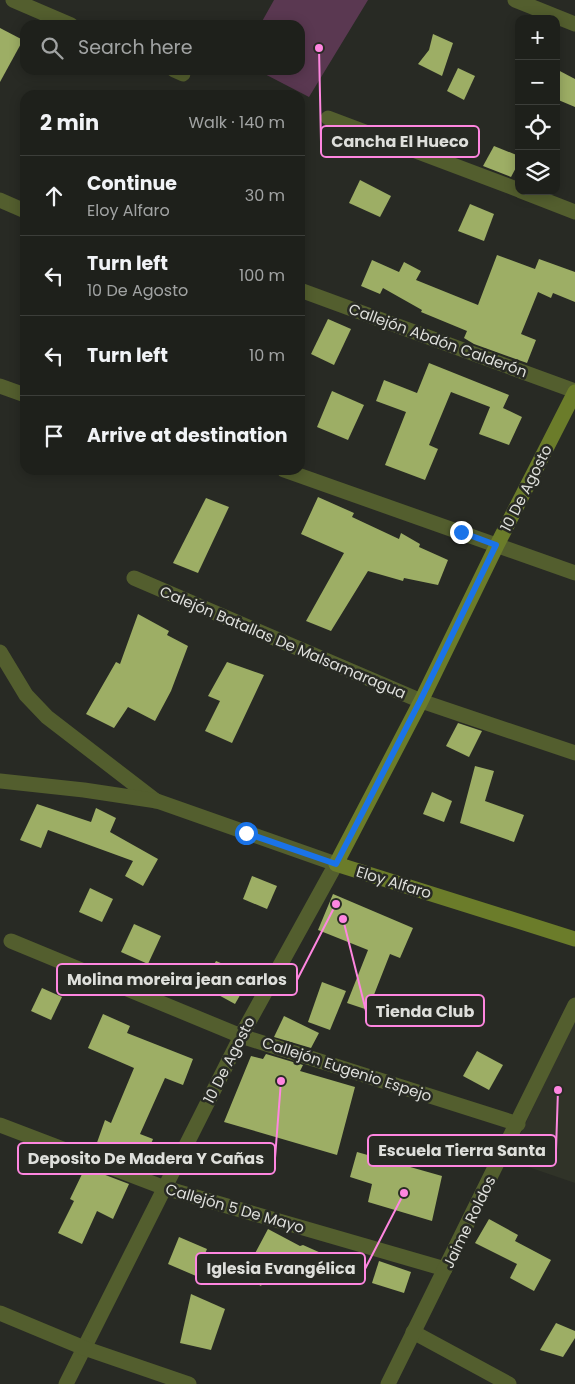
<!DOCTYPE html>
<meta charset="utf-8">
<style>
:root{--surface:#1e201b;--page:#262824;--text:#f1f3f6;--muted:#a1a3a3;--line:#3c3e3a}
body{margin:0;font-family:Poppins,sans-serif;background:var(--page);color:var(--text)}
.controls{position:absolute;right:15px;top:15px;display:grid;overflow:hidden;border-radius:10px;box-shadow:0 2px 12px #0003}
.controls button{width:45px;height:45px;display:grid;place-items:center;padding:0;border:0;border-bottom:1px solid var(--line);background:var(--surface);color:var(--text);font:25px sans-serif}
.stop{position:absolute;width:15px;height:15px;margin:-11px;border:4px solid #1a73e8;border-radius:50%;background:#fff}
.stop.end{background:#1a73e8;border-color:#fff;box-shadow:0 1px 5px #0008}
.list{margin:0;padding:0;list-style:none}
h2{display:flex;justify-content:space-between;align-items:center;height:65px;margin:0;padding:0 20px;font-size:21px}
h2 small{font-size:16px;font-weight:400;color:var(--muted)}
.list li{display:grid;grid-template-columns:32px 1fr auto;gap:15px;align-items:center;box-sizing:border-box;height:80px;padding:0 20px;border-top:1px solid var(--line)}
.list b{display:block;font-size:19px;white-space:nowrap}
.list p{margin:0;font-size:16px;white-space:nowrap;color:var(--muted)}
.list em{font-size:16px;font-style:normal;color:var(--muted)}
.icon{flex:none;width:28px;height:28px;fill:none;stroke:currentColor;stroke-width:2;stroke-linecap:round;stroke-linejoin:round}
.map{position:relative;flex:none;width:575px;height:1384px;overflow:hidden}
.search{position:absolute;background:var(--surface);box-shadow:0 2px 12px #0003;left:20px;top:20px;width:285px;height:55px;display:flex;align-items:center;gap:12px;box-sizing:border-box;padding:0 18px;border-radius:15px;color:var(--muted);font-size:19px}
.panel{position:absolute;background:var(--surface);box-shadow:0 2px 12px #0003;left:20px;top:90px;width:285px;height:385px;border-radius:15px}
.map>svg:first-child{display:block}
</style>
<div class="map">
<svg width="575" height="1384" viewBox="0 0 575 1384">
<rect width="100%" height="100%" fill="#282a24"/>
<polygon fill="#303328" points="575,1019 575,1183 508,1160"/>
<polygon fill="#5a3851" points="274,0 368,0 309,97 257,70 300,70 300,25 260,25"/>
<g fill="#9dae65">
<polygon points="0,28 23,40 0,82"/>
<polygon points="433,34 453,43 442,76 418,64 429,50"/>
<polygon points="458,68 475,76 464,100 447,91"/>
<polygon points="556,69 575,79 575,107 556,99"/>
<polygon points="494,146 519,156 519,162 511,177 483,166"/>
<polygon points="360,180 391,196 380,217 349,203"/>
<polygon points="470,204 494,214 484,241 458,231"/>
<polygon points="497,255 535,269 539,259 575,272 575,302 553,293 551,298 538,292 521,334 536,340 527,363 474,344 464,338 467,331 421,312 422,310 383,288 380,294 361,286 372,260 399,272 404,262 421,271 416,280 478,305"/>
<polygon points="328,319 351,329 334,365 311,354"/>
<polygon points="429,363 509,395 503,408 522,417 509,445 479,434 490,407 451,392 429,445 438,449 425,480 385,465 406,412 376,401 384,380 417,393"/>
<polygon points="332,391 364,405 348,440 317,427"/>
<polygon points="318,497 354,513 352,517 399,539 401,533 420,544 419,547 448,560 438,585 404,578 403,581 368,571 331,631 306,621 344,553 301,534"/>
<polygon points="206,498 229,507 198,573 173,563"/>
<polygon points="138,614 169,631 167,635 188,646 171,691 155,721 128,707 114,728 86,714 116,662 120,664"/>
<polygon points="227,662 264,675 232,743 205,731 220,701 208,696"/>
<polygon points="458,723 482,731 469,757 446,746"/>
<polygon points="475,766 494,771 485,801 524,815 514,842 460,823"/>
<polygon points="432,792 452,801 444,822 423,814"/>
<polygon points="37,804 91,822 96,808 116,818 110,832 158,859 143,886 125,876 133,861 48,830 41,848 20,840"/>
<polygon points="252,876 277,886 267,909 243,899"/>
<polygon points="90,888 113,899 102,922 79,912"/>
<polygon points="333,894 413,928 400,958 390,954 368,1010 347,1003 368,950 318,930"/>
<polygon points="134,924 161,936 148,964 121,952"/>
<polygon points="216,961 251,976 235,1004 202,986"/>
<polygon points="322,982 346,991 330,1030 308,1022"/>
<polygon points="42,988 62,997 51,1020 31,1011"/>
<polygon points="103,1014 130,1026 127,1033 193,1059 183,1085 165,1078 140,1134 153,1139 141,1169 94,1151 105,1120 111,1123 134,1068 88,1048"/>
<polygon points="284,1016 319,1033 311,1048 274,1037"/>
<polygon points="477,1051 503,1065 489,1090 463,1076"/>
<polygon points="266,1054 303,1065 300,1071 355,1087 337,1155 224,1122 251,1056 263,1059"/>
<polygon points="357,1152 442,1176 432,1221 368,1202 372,1184 350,1177"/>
<polygon points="87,1168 129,1184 113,1219 97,1211 82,1244 58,1233 74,1201 70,1199 83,1172 85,1173"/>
<polygon points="489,1219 518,1235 515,1241 551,1260 534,1291 510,1278 517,1264 475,1243"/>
<polygon points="268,1229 300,1246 303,1245 321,1253 310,1281 287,1271 282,1280 268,1273 261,1286 243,1276"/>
<polygon points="179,1237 207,1249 196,1276 168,1264"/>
<polygon points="379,1261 411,1272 404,1293 372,1283"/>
<polygon points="191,1294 225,1309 211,1350 180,1343"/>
<polygon points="556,1323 575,1331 575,1338 563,1357 540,1350"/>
</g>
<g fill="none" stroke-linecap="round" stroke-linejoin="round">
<g stroke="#535e2e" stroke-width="15">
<polyline points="13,0 71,25"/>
<polyline points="515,0 575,24"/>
<polyline points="174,70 183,74"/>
<polyline points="328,118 519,190"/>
<polyline points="521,191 575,212"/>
<polyline points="0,200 25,211"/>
<polyline points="300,290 575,391"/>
<polyline points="0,386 25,395"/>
<polyline points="284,470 575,573"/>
<polyline points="134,578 421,701 575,753"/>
<polyline points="0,652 26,695 47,717 156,801"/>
<polyline points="0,781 84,790 157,801 336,864 241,1036 66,1384"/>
<polyline points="11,941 241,1036 518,1124"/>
<polyline points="0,1125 165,1188 445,1269"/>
<polyline points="0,1313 84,1348 189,1384"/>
<polyline points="413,1332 509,1384"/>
<polyline points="388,1384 575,1005"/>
</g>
<polyline stroke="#6b7c2a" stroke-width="15" points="575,392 497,545 421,701 336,864 575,939"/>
</g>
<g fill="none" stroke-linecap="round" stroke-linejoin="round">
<polyline stroke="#1a73e8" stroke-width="6" points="246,833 336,864 420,701 496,545 461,532"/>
</g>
<g text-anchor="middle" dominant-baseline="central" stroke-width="5" stroke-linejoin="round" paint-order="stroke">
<g font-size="15" fill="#dedfdb" stroke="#282a24">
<text transform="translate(438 340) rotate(20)">Callejón Abdón Calderón</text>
<text transform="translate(526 488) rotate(-63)">10 De Agosto</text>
<text transform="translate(283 642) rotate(23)">Calejón Batallas De Malsamaragua</text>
<text transform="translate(394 882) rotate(17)">Eloy Alfaro</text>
<text transform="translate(229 1060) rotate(-63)">10 De Agosto</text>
<text transform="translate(347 1069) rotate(18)">Callejón Eugenio Espejo</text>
<text transform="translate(235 1208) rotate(16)">Callejón 5 De Mayo</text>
<text transform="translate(469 1222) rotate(-64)">Jaime Roldos</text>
</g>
</g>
<path fill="none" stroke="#fe86e0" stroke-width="2" d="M319 48L321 142M336 904L297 980M343 919L366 1011M558 1090L556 1150M281 1081L275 1158M404 1193L365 1269"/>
<g fill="#fe86e0" stroke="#282a24" stroke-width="2">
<circle cx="319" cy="48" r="5"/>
<circle cx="336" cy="904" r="5"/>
<circle cx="343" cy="919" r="5"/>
<circle cx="558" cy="1090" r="5"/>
<circle cx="281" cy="1081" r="5"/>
<circle cx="404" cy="1193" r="5"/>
</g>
<g fill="#282a24" stroke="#fe86e0" stroke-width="2">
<rect x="321" y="126" width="158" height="31" rx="5"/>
<rect x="57" y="964" width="240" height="31" rx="5"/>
<rect x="366" y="995" width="118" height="31" rx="5"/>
<rect x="368" y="1135" width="188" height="31" rx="5"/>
<rect x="18" y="1143" width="257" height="31" rx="5"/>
<rect x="196" y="1253" width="169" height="31" rx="5"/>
</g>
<g font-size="16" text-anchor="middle" font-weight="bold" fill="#dedfdb">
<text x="400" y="147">Cancha El Hueco</text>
<text x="177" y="985">Molina moreira jean carlos</text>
<text x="425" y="1017">Tienda Club</text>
<text x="462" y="1156">Escuela Tierra Santa</text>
<text x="146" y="1164">Deposito De Madera Y Cañas</text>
<text x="281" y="1274">Iglesia Evangélica</text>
</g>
</svg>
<div class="controls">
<button>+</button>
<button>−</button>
<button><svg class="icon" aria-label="locate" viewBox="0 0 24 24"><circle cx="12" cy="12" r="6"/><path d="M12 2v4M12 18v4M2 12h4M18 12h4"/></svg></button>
<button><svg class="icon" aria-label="layers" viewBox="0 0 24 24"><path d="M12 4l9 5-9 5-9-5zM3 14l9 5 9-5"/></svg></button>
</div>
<div class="stop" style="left:246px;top:833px"></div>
<div class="stop end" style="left:461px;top:532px"></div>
<div class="search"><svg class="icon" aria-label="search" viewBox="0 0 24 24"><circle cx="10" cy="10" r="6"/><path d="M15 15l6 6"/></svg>Search here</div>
<section class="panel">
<h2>2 min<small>Walk · 140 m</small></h2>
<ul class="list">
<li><svg class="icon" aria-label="ahead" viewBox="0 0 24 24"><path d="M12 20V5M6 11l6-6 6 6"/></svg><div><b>Continue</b><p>Eloy Alfaro</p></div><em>30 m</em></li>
<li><svg class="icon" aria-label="left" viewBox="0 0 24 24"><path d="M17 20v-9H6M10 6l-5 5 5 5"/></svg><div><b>Turn left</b><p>10 De Agosto</p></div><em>100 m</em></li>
<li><svg class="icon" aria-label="left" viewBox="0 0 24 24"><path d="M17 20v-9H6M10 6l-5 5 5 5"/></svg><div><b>Turn left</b></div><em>10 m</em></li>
<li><svg class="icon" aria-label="arrive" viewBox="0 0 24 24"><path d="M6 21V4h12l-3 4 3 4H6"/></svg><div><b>Arrive at destination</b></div></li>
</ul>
</section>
</div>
